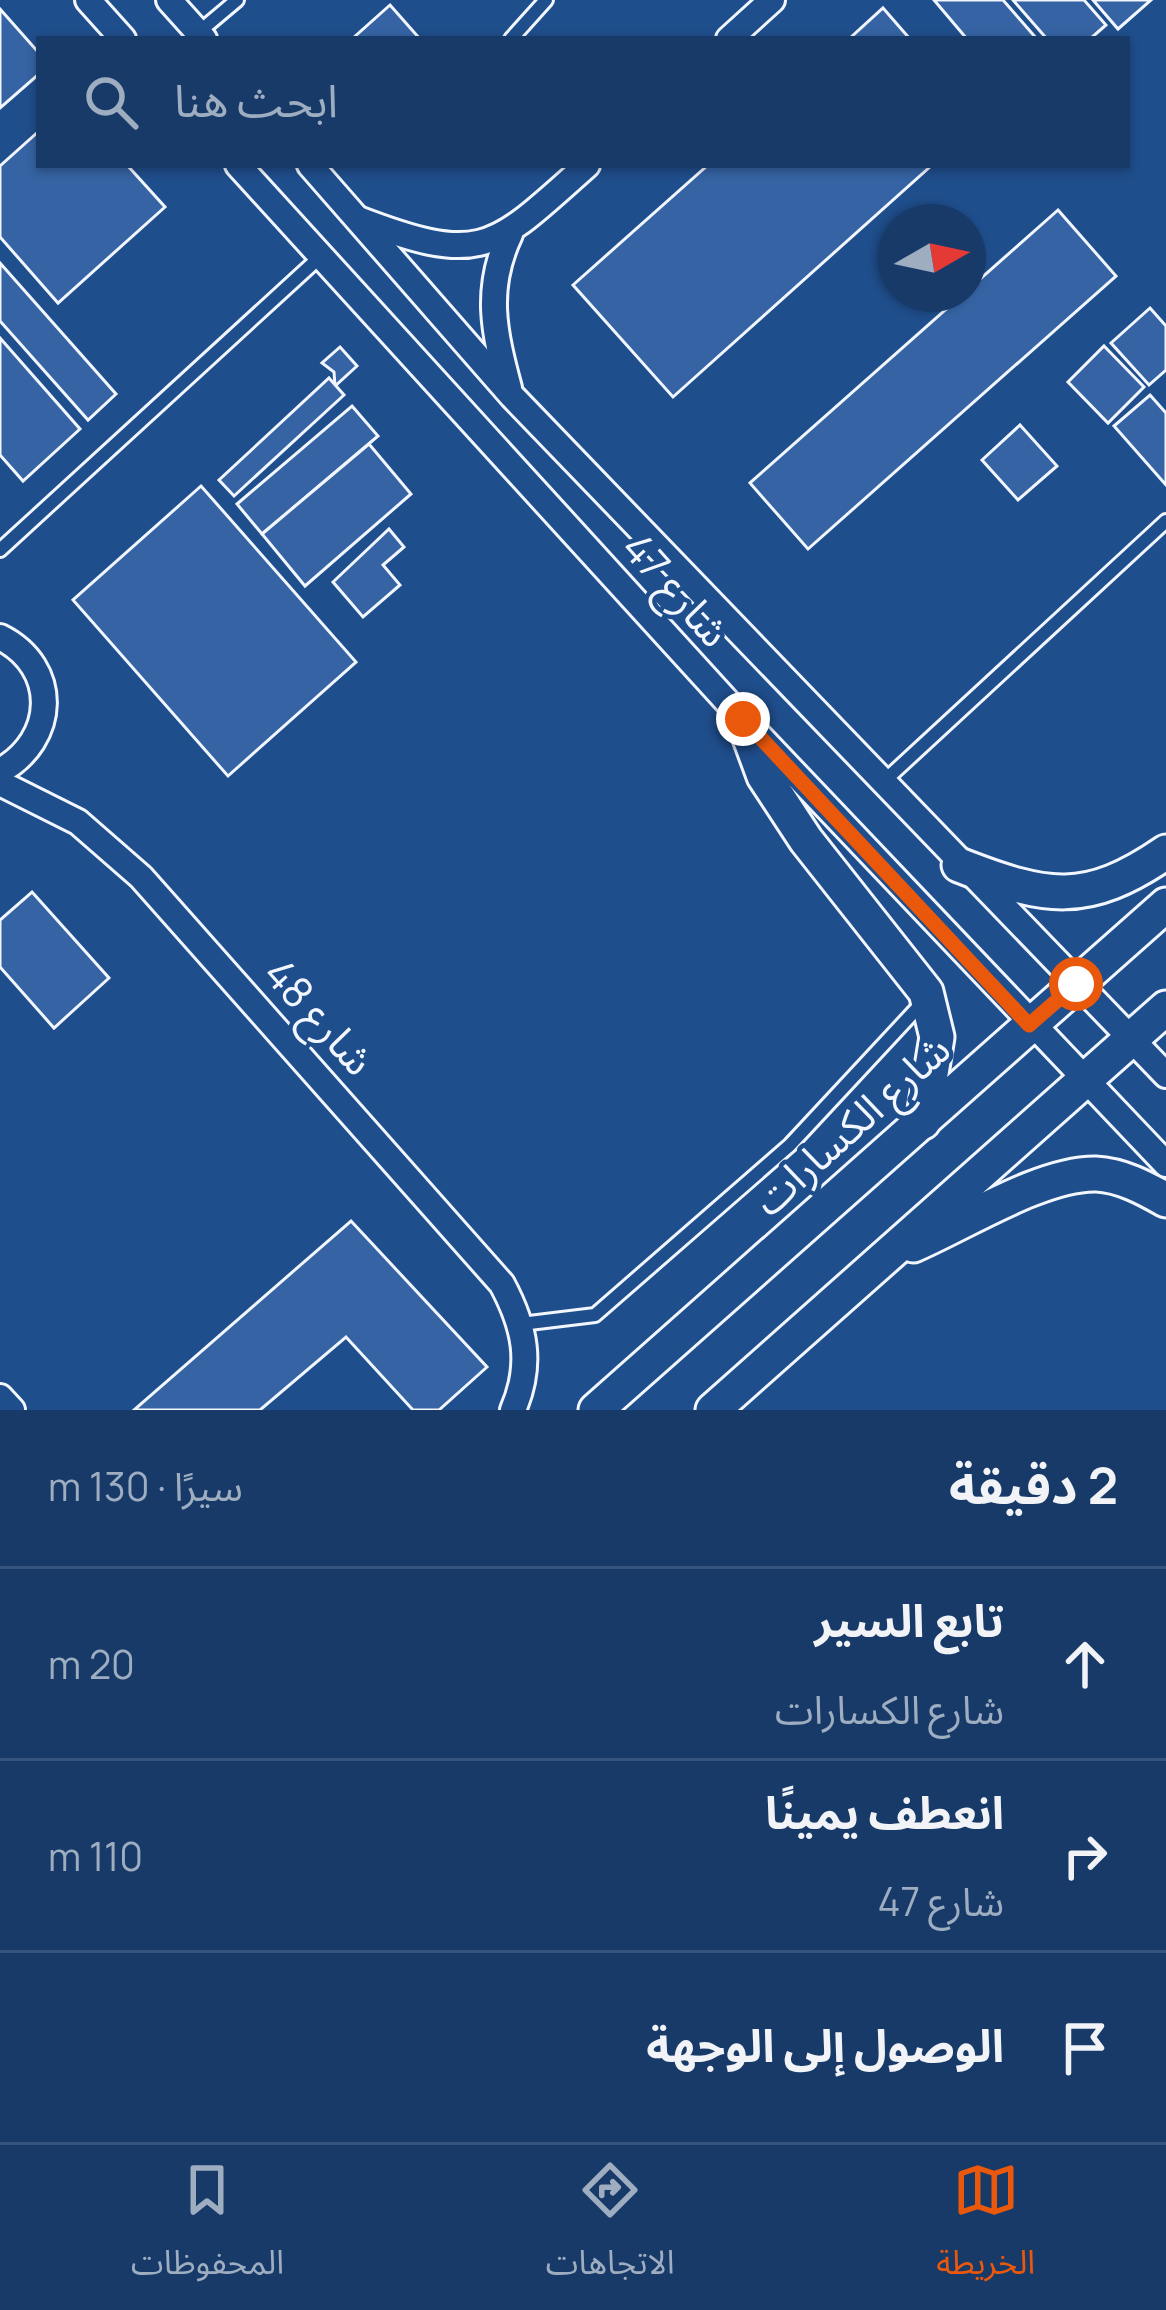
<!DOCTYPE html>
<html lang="ar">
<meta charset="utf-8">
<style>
:root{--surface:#173a69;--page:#244571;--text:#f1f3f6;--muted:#9eadc0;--line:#36547d;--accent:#ea580c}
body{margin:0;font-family:Manrope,"Noto Sans Arabic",sans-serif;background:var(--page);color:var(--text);direction:rtl}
.compass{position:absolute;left:878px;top:204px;width:108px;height:108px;border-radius:50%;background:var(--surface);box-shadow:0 3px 9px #0004;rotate:81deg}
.stop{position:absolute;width:36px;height:36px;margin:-27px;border:9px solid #ea580c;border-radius:50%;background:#fff}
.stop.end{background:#ea580c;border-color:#fff;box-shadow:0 3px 12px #0008}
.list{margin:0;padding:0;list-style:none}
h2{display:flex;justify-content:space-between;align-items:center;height:156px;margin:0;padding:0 48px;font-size:51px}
h2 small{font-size:39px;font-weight:400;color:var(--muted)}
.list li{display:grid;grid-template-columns:78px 1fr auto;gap:36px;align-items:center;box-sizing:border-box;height:192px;padding:0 48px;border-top:3px solid var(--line)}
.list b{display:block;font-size:45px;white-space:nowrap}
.list p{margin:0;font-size:39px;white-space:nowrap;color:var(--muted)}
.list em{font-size:39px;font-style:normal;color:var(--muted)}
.icon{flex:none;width:66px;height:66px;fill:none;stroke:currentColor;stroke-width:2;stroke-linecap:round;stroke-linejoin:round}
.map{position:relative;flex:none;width:1166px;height:1410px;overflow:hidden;direction:ltr}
.search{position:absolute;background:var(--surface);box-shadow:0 3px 9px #0004;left:36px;right:36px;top:36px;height:132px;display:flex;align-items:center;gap:30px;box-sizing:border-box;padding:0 42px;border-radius:0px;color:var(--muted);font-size:45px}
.sheet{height:732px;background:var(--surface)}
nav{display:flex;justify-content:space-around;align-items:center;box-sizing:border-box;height:168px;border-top:3px solid var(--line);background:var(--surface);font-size:33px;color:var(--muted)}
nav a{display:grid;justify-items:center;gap:6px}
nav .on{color:var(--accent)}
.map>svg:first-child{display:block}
</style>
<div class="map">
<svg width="1166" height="1410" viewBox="0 0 1166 1410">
<rect width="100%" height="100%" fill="#1f4e8c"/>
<g fill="#3563a3" stroke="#f2f6ff" stroke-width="3">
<polygon points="934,0 1003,0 1037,39 967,39"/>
<polygon points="1013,0 1084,0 1106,25 1090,39 1047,39"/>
<polygon points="1093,0 1151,0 1118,29"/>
<polygon points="390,5 420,39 352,39"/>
<polygon points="883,8 910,39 849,39"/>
<polygon points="0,9 39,53 39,74 0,108"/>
<polygon points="39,131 39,165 127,165 165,207 58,303 0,237 0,166"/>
<polygon points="708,165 932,165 673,397 573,285"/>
<polygon points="1058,210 1116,276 808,549 750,483"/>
<polygon points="0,263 116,394 88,420 0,321"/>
<polygon points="1150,308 1166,326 1166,370 1149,385 1111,343"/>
<polygon points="0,338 80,429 23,481 0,455"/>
<polygon points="1104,346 1144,387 1108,423 1068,382"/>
<polygon points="340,347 357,366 335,386 334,372 322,363"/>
<polygon points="329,378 344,395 234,496 219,480"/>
<polygon points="1150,395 1166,413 1166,485 1114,426"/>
<polygon points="352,406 378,436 262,534 237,504"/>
<polygon points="1020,425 1057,466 1018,500 982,460"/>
<polygon points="369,444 411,494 305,586 262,534"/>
<polygon points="201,486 356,662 228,776 73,600"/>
<polygon points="389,529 404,547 383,565 400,585 363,617 333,582"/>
<polygon points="32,892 109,978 54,1028 0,967 0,920"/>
<polygon points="351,1221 487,1367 439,1410 413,1410 346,1337 260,1410 134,1410"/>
</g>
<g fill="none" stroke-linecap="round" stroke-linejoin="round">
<defs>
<g id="lane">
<polyline points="199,32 237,0"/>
<polyline points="511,39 546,0"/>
<polyline points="0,550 321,256"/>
<polyline points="881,784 1166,521"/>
<polyline points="521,1324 595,1315 790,1145 923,1002"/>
</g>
<g id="street">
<polyline points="88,0 123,39"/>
<polyline points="169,0 204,39"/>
<polyline points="729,39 772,0"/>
<polyline points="238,165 743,719 1166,1164"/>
<polyline points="310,165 512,396 1166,1075"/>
<path d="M 358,219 C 483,267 493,249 587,165"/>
<path d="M 509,388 C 494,332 484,289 510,234"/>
<path d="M 0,637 C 60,667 57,740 0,771"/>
<path d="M 0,783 L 78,822 L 141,877 L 502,1284 C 525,1327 533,1364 513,1410"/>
<polyline points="0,1397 12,1410"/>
</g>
<g id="secondary">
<polyline points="743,719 764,776 806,840 926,992 937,1037 923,1122"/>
<path d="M 959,865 C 1046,899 1086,907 1166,852"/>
<path d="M 913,1245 C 964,1223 1042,1173 1096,1174 C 1121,1175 1145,1188 1166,1200"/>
<polyline points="596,1410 1166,905"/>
<polyline points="713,1410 1166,1008"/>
</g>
</defs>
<use href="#lane" stroke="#f2f6ff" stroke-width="18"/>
<use href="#street" stroke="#f2f6ff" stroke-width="30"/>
<use href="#secondary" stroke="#f2f6ff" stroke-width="39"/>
<use href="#lane" stroke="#1f4e8c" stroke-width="12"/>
<use href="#street" stroke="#1f4e8c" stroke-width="24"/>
<use href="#secondary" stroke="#1f4e8c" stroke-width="33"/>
</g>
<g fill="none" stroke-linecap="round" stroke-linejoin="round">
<polyline stroke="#ea580c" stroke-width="15" points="743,719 1029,1025 1076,984"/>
</g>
<g text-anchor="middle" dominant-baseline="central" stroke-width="9" stroke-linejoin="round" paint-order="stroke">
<g font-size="42" fill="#f2f6ff" stroke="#1f4e8c">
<text transform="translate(677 589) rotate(48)">شارع 47</text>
<text transform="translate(320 1016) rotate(48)">شارع 48</text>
<text transform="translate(851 1124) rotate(-42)">شارع الكسارات</text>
</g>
</g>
</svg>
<svg class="compass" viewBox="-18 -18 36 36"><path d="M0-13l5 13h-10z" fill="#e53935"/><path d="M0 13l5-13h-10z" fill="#9eadc0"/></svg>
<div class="stop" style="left:1076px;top:984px"></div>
<div class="stop end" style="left:743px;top:719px"></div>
<div class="search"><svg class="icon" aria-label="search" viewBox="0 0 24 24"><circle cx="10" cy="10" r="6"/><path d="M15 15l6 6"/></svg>ابحث هنا</div>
</div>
<section class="sheet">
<h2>2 دقيقة<small>سيرًا · 130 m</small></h2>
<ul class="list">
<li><svg class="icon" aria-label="ahead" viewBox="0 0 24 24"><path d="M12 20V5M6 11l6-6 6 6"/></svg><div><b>تابع السير</b><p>شارع الكسارات</p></div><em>20 m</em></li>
<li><svg class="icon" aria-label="right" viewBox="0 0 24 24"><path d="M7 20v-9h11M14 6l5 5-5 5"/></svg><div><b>انعطف يمينًا</b><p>شارع 47</p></div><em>110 m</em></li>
<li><svg class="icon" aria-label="arrive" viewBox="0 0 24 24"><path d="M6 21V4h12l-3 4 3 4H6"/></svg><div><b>الوصول إلى الوجهة</b></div></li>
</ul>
</section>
<nav>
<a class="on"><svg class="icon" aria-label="map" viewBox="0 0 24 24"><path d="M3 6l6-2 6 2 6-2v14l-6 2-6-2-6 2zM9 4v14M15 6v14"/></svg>الخريطة</a>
<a><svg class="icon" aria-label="directions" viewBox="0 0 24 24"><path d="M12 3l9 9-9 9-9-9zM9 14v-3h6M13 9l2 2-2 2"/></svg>الاتجاهات</a>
<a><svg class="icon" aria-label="saved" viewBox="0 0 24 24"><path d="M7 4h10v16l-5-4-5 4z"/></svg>المحفوظات</a>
</nav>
